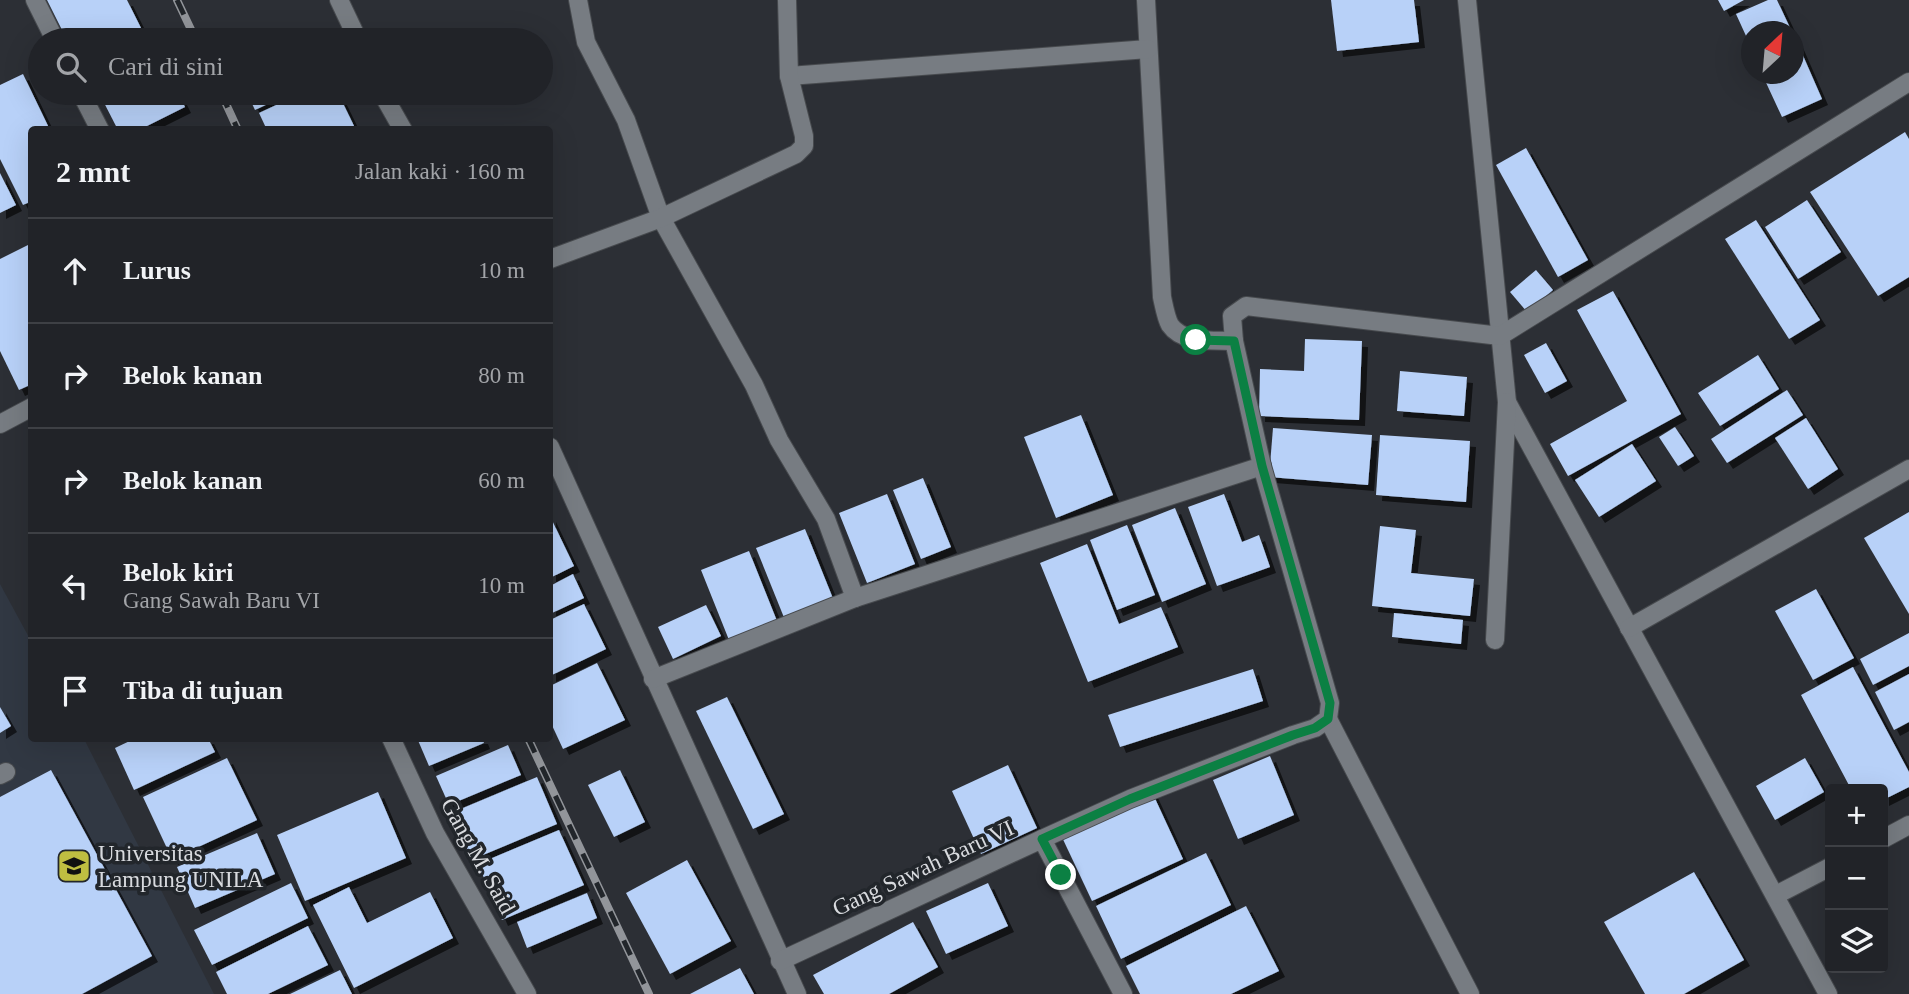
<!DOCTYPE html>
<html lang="id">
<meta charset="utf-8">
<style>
:root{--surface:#212328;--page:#2d2f34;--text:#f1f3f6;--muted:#a2a4a8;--line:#3e4045}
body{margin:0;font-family:"Times New Roman",serif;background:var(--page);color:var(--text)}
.controls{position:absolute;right:21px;bottom:21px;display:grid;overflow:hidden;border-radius:7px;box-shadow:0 7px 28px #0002}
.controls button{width:63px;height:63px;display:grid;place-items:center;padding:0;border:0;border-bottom:2px solid var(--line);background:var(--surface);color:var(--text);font:35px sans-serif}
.compass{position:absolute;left:1741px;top:21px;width:63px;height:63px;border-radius:50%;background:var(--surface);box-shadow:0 7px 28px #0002;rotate:26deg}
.stop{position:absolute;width:21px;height:21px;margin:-16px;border:5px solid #0b8043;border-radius:50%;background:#fff}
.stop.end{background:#0b8043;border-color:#fff;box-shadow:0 2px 7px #0008}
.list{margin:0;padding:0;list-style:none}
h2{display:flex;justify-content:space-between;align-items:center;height:91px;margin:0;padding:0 28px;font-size:30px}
h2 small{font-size:23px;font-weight:400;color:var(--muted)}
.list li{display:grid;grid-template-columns:46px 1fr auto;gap:21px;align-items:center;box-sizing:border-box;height:105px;padding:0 28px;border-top:2px solid var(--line)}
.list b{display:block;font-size:26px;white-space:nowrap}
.list p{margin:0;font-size:23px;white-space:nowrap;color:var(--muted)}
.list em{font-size:23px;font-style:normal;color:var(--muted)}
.icon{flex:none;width:38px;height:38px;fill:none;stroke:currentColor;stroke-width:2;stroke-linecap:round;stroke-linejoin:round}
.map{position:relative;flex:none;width:1909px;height:994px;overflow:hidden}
.search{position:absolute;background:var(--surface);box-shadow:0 7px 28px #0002;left:28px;top:28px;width:525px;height:77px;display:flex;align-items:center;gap:18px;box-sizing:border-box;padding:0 24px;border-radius:38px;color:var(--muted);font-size:26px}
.panel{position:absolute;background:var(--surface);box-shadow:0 7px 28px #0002;left:28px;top:126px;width:525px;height:616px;border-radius:7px}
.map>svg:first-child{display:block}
</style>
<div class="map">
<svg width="1909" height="994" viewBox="0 0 1909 994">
<defs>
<filter id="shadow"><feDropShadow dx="6" dy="6" stdDeviation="0" flood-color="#0009"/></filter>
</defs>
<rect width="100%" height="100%" fill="#2c2f35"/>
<polygon fill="#313843" points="0,584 31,641 32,738 84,739 214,994 0,994"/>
<g fill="#b8d1f8" filter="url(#shadow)">
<polygon points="47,0 127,0 141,28 116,40 67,40"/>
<polygon points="1331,0 1414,0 1419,42 1337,51"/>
<polygon points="1718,0 1744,0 1724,11"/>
<polygon points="1768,0 1777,0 1792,32 1752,32 1752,49 1736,14"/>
<polygon points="1794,35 1822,99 1782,117 1762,74 1794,74"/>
<polygon points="23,74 50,130 32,130 32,201 23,205 0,159 0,85"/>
<polygon points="99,93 178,93 185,107 139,130 118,130"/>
<polygon points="247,93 291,93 255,110"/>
<polygon points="302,93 338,93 356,130 267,130 259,113"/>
<polygon points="1905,132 1909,139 1909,277 1878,296 1810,192"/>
<polygon points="1526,148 1588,260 1558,277 1496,165"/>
<polygon points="0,173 16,205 0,213"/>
<polygon points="1807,200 1841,252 1798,279 1765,227"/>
<polygon points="1756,220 1820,320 1789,339 1725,239"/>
<polygon points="32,243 32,384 19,390 0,351 0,259"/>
<polygon points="1536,270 1553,290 1527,312 1510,292"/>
<polygon points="1613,291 1681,414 1568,476 1550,444 1627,401 1577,310"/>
<polygon points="1305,339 1362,341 1359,420 1259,416 1260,369 1304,371"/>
<polygon points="1546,343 1567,381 1545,393 1524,355"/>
<polygon points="1758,355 1779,389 1720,426 1698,393"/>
<polygon points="1400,371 1467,377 1464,416 1397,411"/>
<polygon points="1787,390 1803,415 1727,463 1711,439"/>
<polygon points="1081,415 1113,495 1056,518 1024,437"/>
<polygon points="1806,418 1838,469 1808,489 1775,438"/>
<polygon points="1675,427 1694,456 1678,466 1659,437"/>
<polygon points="1273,428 1372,435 1368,485 1269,477"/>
<polygon points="1380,435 1470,441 1466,502 1376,495"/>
<polygon points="1632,444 1656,481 1599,517 1575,480"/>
<polygon points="923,478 951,547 921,559 893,490"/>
<polygon points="887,494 915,564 867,583 839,513"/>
<polygon points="1224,494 1242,542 1259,535 1270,567 1217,586 1188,507"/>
<polygon points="1175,508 1206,584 1162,602 1132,525"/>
<polygon points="1909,512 1909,614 1864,538"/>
<polygon points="550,516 574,566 550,578"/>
<polygon points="1127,525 1155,595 1117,610 1090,540"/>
<polygon points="1380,526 1416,530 1411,573 1474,579 1470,616 1372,606"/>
<polygon points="805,529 834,601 785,620 756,548"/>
<polygon points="1087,544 1119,624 1161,607 1178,647 1088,682 1040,563"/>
<polygon points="749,551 779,626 731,645 701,570"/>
<polygon points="573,574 584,598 550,614 550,586"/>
<polygon points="1816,589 1854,658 1813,680 1775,611"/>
<polygon points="584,604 606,649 550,676 550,620"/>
<polygon points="706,605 721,636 673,659 658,627"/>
<polygon points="1394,613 1463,620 1461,644 1392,637"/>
<polygon points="1909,633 1909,666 1873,685 1860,659"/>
<polygon points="597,663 625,720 563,749 550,721 550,686"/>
<polygon points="1853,667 1909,772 1909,787 1883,800 1883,789 1851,789 1801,695"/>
<polygon points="1253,669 1263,701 1120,747 1108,715"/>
<polygon points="1909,674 1909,722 1894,730 1875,692"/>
<polygon points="727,697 784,814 753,829 696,711"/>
<polygon points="0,707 11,726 0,733"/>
<polygon points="136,738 208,738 215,752 134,790 115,748"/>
<polygon points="417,738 482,738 484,743 429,766"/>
<polygon points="508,745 521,775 449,805 436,776"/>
<polygon points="1270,756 1294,815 1238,839 1213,780"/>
<polygon points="227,758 257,820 172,859 143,797"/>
<polygon points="1805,758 1824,792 1775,820 1756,786"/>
<polygon points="1008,765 1037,828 981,854 952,791"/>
<polygon points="51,770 152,956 82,994 0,994 0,797"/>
<polygon points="620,770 645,822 614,837 588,785"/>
<polygon points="537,777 557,824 471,860 451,813"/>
<polygon points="378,792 406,858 305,901 277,835"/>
<polygon points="1152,792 1183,859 1092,901 1060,833"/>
<polygon points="559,830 584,885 502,920 478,864"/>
<polygon points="257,833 275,874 195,908 177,867"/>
<polygon points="1206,853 1231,905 1121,959 1096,906"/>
<polygon points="687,860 731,941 670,974 626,893"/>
<polygon points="1694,872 1744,960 1684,994 1645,994 1604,922"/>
<polygon points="291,883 308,918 212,965 194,930"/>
<polygon points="988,883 1008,926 946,954 926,911"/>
<polygon points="349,887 367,923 430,892 453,938 354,988 313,905"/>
<polygon points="587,893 597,918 527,948 517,922"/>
<polygon points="1246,906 1279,971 1231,994 1140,994 1126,966"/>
<polygon points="913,922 938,967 889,994 824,994 813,975"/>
<polygon points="308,926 328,965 268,994 227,994 216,972"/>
<polygon points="740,968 754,994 690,994"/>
<polygon points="340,970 352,994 290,994"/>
</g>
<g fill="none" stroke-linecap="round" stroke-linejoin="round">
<defs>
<g id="minor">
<polyline points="35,0 55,40"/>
<polyline points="339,0 358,40"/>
<polyline points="578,0 586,42 626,120 661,218 754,385 779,440 826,519 855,598"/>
<path d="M 1146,0 L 1162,297 C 1164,306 1166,318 1170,325 C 1183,344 1214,340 1234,341"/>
<polyline points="1467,0 1507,402 1828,994"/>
<polyline points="789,76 1148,49"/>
<polyline points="81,93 100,130"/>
<polyline points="382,93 403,130"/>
<polyline points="550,259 661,218 796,154 804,146 804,136 789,76 787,0"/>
<polyline points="0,424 32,407"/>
<polyline points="550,447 797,994"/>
<polyline points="1629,628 1909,469"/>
<polyline points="1495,640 1507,402"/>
<polyline points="653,679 855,598 1262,466 1234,341 1232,316 1246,306 1500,336 1909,82"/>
<polyline points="1328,719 1470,994"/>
<polyline points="391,738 435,833 527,994"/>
<polyline points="0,775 6,772"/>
<polyline points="1042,839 1130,799 1293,735 1315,728 1328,719 1330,703 1262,466"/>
<polyline points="1883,839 1909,825"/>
<polyline points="1776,895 1830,867"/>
<polyline points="780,961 1042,839 1123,994"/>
</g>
</defs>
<use href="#minor" stroke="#474a4e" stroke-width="20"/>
<use href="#minor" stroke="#777c82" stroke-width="18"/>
<defs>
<g id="rail">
<polyline points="177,0 196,40"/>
<polyline points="221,93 238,130"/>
<polyline points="528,738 649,994"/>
</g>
</defs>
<use href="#rail" stroke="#92959a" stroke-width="8"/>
<use href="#rail" stroke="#22262b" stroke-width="5" stroke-dasharray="16" stroke-linecap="butt"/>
</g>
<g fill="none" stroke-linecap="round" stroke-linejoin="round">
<polyline stroke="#0b8043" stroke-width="9" points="1061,875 1042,839 1130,799 1293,735 1315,728 1328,719 1330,703 1262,466 1234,341 1196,340"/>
</g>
<defs>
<symbol id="university-square" viewBox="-11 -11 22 22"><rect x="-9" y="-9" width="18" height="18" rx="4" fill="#bfbe41" stroke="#22262b"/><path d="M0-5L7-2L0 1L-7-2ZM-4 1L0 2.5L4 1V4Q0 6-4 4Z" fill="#111"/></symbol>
</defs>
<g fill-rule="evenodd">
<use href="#university-square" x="55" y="847" width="38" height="38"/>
</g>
<g text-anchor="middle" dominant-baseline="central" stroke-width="7" stroke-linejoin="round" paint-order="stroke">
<g font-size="23" fill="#d8dade" stroke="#22262b" text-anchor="start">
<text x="98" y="853">Universitas<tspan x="98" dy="26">Lampung UNILA</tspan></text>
</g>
<g font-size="23" fill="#d8dade" stroke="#22262b">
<text transform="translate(478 856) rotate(61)">Gang M. Said</text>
<text transform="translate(923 868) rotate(-25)">Gang Sawah Baru VI</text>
</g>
</g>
</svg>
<div class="controls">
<button>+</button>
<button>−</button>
<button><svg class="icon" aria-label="layers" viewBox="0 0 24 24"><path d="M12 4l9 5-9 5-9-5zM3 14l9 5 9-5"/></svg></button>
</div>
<svg class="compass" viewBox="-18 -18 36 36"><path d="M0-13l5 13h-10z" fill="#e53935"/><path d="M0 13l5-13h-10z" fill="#a2a4a8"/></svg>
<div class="stop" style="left:1196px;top:340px"></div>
<div class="stop end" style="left:1061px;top:875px"></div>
<div class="search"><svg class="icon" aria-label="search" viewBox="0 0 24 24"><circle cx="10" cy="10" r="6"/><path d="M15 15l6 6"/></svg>Cari di sini</div>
<section class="panel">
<h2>2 mnt<small>Jalan kaki · 160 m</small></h2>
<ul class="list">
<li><svg class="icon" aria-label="ahead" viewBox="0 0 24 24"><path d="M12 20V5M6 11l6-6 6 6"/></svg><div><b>Lurus</b></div><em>10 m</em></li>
<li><svg class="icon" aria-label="right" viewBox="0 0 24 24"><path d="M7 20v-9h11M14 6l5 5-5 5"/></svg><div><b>Belok kanan</b></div><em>80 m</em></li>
<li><svg class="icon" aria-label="right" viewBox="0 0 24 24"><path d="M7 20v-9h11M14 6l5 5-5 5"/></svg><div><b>Belok kanan</b></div><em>60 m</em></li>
<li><svg class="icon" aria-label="left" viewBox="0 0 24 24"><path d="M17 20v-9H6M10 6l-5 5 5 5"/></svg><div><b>Belok kiri</b><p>Gang Sawah Baru VI</p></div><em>10 m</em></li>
<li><svg class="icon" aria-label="arrive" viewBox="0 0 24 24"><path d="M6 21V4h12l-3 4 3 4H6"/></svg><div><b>Tiba di tujuan</b></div></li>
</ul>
</section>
</div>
